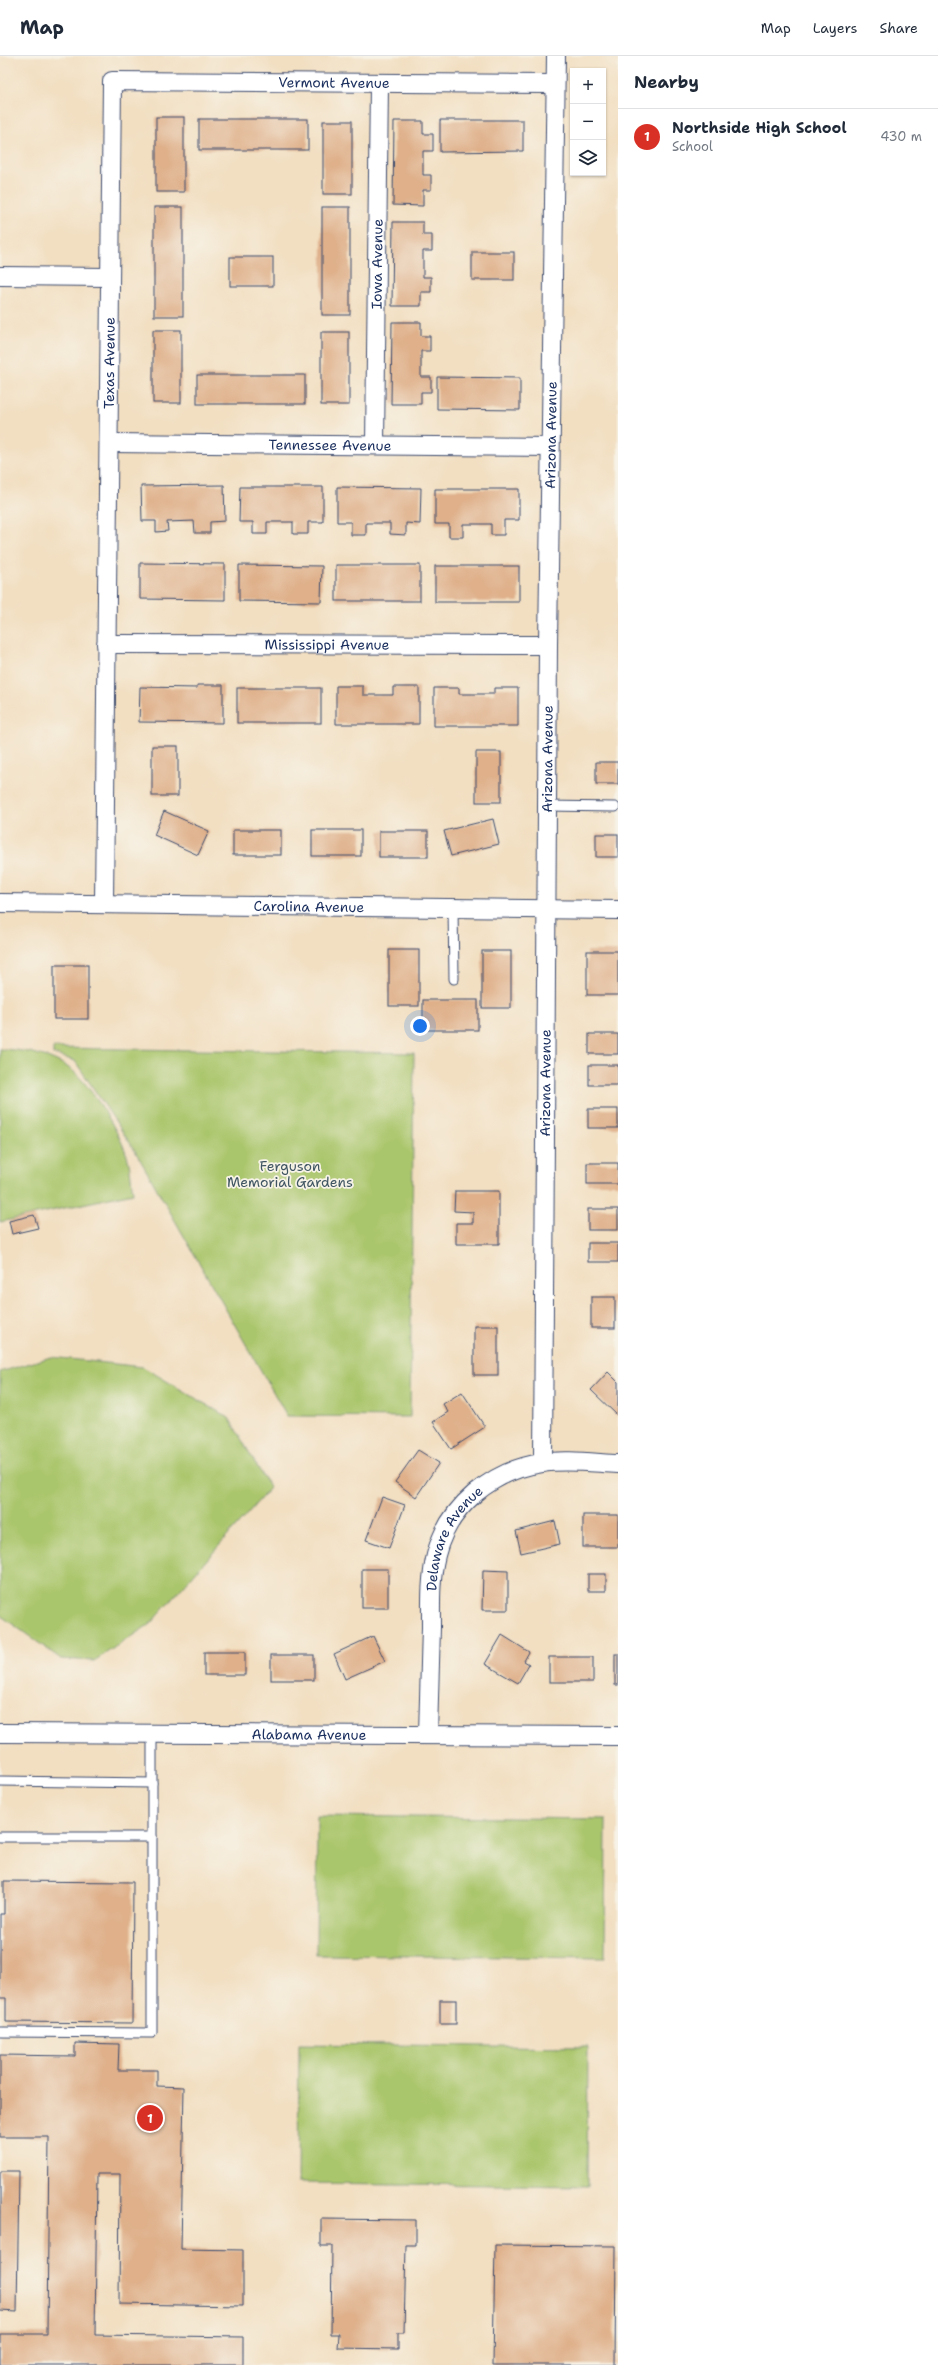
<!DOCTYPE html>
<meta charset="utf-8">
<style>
:root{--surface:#fff;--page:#f6f6f7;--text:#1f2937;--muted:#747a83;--line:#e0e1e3;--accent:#d93025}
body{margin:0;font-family:"Shantell Sans",sans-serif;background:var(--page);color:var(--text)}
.controls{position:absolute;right:12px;top:12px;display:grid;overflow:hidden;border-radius:0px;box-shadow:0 1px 3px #0004}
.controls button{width:36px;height:36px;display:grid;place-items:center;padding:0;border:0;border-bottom:1px solid var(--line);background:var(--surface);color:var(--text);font:20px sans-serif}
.you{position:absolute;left:420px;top:970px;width:14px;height:14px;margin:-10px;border:3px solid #fff;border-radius:50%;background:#1a73e8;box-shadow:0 0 0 6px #1a73e833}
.badge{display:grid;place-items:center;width:26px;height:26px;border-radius:50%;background:var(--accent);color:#fff;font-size:13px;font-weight:700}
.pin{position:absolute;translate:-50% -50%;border:2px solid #fff;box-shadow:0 1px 4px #0006}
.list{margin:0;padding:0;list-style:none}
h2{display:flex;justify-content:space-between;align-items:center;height:52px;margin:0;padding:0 16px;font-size:17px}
h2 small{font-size:13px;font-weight:400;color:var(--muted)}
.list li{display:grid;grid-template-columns:26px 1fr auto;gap:12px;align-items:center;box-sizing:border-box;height:56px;padding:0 16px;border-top:1px solid var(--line)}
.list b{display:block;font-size:15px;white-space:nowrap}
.list p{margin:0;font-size:13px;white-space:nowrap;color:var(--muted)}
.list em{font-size:13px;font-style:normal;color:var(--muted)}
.icon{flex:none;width:22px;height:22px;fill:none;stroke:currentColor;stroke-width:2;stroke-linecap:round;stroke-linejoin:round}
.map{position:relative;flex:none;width:618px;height:2309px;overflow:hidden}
header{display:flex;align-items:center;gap:24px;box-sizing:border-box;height:56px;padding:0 20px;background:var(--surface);border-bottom:1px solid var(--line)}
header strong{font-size:19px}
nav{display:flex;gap:22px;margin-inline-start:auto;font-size:14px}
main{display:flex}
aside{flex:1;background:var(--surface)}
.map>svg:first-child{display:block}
</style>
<header>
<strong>Map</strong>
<nav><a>Map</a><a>Layers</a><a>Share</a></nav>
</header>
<main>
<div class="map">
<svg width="618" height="2309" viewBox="0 0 618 2309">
<rect width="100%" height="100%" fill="#f7f3e8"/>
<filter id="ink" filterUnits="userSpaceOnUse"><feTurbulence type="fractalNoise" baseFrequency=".025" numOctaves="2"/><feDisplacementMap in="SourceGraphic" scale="8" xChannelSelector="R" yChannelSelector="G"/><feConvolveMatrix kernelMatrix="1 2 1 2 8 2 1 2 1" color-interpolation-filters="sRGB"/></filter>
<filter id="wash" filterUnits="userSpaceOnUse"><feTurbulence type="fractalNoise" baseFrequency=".012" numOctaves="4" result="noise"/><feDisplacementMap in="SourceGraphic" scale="16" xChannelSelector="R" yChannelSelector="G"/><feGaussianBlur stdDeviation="0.9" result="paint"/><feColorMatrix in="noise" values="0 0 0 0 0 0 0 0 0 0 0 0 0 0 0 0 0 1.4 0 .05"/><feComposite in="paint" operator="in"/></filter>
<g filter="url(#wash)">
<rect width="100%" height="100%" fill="#f2dec0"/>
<g fill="#aac66c" stroke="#627a65">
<polygon points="53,992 414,997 410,1361 287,1360 134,1093 75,1005 53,998"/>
<path d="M 0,993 C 25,994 53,999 73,1015 C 91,1030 122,1080 128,1103 C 131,1114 131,1126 133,1137 L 0,1166 Z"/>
<polygon points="51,1301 143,1311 229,1362 270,1432 150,1568 94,1605 61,1603 4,1562 0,1556 0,1316"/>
<polygon points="317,1760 606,1763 605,1902 316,1899"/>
<polygon points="299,1988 588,1991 587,2130 298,2127"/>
</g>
<g id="blocks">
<g fill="#dfb08a">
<rect x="156" y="61" width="28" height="75"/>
<rect x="199" y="63" width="109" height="31"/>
<polygon points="440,64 523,64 523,95 440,96"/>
<rect x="323" y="65" width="29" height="73"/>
<polygon points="394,65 423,65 423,78 433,78 433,95 423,95 423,119 431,119 431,134 423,134 423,150 393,149"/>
<rect x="154" y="151" width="29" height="109"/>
<rect x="322" y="151" width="28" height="108"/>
<polygon points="393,166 423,166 423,179 432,179 432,195 423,195 423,221 431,221 431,236 421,236 421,250 392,250"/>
<rect x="472" y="196" width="42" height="28"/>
<rect x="230" y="201" width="43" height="29"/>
<polygon points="392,266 421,266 421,280 430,280 430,295 421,295 421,321 431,321 431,336 421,336 421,348 391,348"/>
<rect x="153" y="274" width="28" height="73"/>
<rect x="321" y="276" width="28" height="73"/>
<rect x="197" y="319" width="108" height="29"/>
<polygon points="437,321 520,322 520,354 437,353"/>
<polygon points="224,429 225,465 210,466 210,477 195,477 194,465 167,466 168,475 156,476 156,465 142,465 141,430"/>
<polygon points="240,431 323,431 323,466 308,466 308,478 293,478 293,466 267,466 267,478 253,478 253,466 239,466"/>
<polygon points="337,431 421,432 420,468 406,467 406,479 390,478 390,467 366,467 366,479 351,479 351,466 337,466"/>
<polygon points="435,433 519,433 519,464 504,464 504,479 491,479 491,468 463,468 463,481 449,481 449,468 435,468"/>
<polygon points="140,507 225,508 225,544 140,543"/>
<polygon points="239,509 322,510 321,546 239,545"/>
<rect x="336" y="509" width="84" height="36"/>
<rect x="435" y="510" width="84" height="36"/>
<polygon points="197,629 223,629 223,667 139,666 140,631 197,632"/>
<polygon points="336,630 363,630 363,639 393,639 393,631 419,631 419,668 336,668"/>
<rect x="237" y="632" width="84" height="35"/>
<polygon points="434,632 459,632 459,638 494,638 494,632 518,632 518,670 434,670"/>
<rect x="152" y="690" width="26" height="50"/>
<rect x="476" y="696" width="25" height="50"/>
<rect x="596" y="706" width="22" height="22"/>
<polygon points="164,755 209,775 198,799 154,779"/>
<polygon points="493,763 499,788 451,800 444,775"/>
<rect x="233" y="774" width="48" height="25"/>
<rect x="312" y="774" width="49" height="26"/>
<rect x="379" y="775" width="49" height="26"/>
<rect x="596" y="778" width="22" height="23"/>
<rect x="389" y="894" width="30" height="56"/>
<rect x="482" y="895" width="29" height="57"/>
<rect x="587" y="895" width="31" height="44"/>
<rect x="54" y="909" width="34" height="54"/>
<rect x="423" y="944" width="55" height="30"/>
<rect x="589" y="978" width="29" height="20"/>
<rect x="589" y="1009" width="29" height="20"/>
<rect x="588" y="1053" width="30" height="19"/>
<rect x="587" y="1107" width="31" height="21"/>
<polygon points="455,1135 499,1135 499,1188 456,1188 456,1167 473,1167 473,1156 454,1155"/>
<rect x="588" y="1153" width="30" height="21"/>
<polygon points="34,1159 38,1172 12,1178 9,1165"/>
<rect x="588" y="1187" width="30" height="19"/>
<rect x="591" y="1241" width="24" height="31"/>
<rect x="474" y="1270" width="24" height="49"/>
<polygon points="608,1316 618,1326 618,1360 591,1334"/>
<polygon points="462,1336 485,1371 451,1393 433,1366 448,1356 443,1348"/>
<polygon points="418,1394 439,1407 416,1441 395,1426"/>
<polygon points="382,1441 405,1449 389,1492 366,1484"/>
<rect x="583" y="1459" width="35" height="32"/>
<polygon points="555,1465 560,1488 521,1497 516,1475"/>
<rect x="362" y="1513" width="26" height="39"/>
<polygon points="483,1514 508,1515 508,1554 482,1554"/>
<rect x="588" y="1518" width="18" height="17"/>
<polygon points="502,1579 529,1596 524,1605 529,1608 518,1627 485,1608"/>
<polygon points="373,1580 385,1605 345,1623 334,1598"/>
<rect x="204" y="1596" width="41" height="23"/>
<rect x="615" y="1598" width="3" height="31"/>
<rect x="271" y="1599" width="43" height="25"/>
<rect x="549" y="1601" width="44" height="25"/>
<polygon points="4,1825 133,1826 132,1967 6,1966 6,1942 0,1942 0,1858 4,1858"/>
<rect x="440" y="1944" width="16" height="24"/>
<polygon points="75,1987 119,1988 118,2014 157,2014 157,2030 184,2031 181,2193 243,2194 243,2250 119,2248 120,2118 97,2118 95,2279 243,2281 243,2309 0,2309 0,2278 47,2278 49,2081 0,2081 0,1999 75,2000"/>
<polygon points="0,2115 19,2115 17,2256 0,2255"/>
<polygon points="321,2163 416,2164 416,2189 406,2189 404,2277 398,2277 398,2293 338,2292 339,2278 331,2278 332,2190 321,2190"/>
<polygon points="495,2189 616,2190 615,2309 493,2309"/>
</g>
</g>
</g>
<g filter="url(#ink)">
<use href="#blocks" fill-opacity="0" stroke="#3b496d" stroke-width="1"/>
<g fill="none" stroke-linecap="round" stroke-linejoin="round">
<defs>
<g id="lane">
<polyline points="547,750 615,751"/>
<polyline points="453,852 454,923"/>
<polyline points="0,1725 152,1727"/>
<polyline points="0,1781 152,1781"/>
<polyline points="0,1976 152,1977 152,1677"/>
</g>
<g id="street">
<polyline points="0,220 109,221"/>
<path id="s1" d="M 109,387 L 550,391"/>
<path id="s2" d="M 375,389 L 379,27"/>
<path id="s3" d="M 106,588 L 548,589"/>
<path id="s4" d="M 0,847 L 618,854"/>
<path id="s5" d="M 104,848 L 112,25 L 555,28"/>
<path id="s6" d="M 543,1407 L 548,589 L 556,0"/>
<path id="s7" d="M 0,1677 L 618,1680"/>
<path id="s8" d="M 428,1678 C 429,1642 430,1607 431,1571 C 431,1547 430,1523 436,1499 C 448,1450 493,1414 542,1407 C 565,1403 595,1407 618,1408"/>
</g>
</defs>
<use href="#lane" stroke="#3b496d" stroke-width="11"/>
<use href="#street" stroke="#3b496d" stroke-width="20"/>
<use href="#lane" stroke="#fff" stroke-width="9"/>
<use href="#street" stroke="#fff" stroke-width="18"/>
</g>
</g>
<g text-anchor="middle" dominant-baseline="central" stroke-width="3.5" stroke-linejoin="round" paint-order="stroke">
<g font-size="14" fill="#1b2f5e" stroke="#f7f3e8">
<text stroke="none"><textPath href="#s5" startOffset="1045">Vermont Avenue</textPath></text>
<text stroke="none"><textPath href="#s2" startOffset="181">Iowa Avenue</textPath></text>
<text stroke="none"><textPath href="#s5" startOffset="541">Texas Avenue</textPath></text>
<text stroke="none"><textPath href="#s6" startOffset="1028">Arizona Avenue</textPath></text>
<text stroke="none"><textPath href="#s1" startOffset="221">Tennessee Avenue</textPath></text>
<text stroke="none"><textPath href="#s3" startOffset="221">Mississippi Avenue</textPath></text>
<text stroke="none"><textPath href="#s6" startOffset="704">Arizona Avenue</textPath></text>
<text stroke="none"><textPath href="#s4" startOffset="309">Carolina Avenue</textPath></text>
<text stroke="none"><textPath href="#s6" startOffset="380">Arizona Avenue</textPath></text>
<text stroke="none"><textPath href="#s8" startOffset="202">Delaware Avenue</textPath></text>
<text stroke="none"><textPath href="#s7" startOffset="309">Alabama Avenue</textPath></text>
</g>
<g font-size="14" fill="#3f5562" stroke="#f7f3e8">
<text x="290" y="1110">Ferguson<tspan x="290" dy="16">Memorial Gardens</tspan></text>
</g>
</g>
</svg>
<div class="controls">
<button>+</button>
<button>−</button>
<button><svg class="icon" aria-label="layers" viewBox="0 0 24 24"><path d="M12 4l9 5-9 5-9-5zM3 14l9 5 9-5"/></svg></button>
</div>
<div class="you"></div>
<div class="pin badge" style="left:150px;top:2062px">1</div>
</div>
<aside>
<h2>Nearby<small></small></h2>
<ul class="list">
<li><span class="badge">1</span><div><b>Northside High School</b><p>School</p></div><em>430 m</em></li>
</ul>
</aside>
</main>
